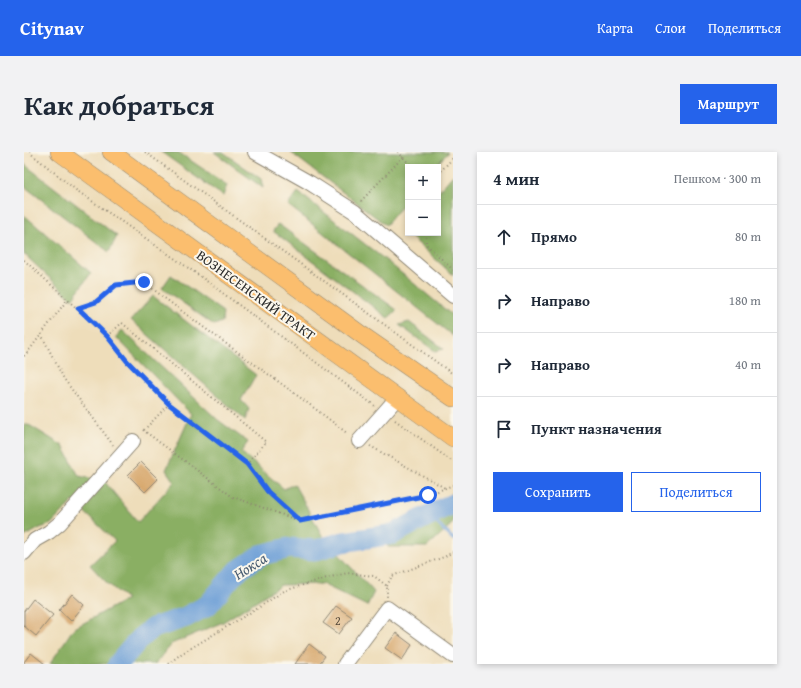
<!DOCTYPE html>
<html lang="ru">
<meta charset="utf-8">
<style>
:root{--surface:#fff;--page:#f2f2f3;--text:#1f2937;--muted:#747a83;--line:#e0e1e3;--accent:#2563eb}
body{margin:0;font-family:"Gentium Book Plus",serif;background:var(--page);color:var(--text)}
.controls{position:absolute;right:12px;top:12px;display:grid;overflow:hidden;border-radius:0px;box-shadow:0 2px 6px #0003}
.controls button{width:36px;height:36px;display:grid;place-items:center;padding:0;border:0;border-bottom:1px solid var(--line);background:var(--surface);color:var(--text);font:20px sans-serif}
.stop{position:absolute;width:12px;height:12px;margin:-9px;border:3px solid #2563eb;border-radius:50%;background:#fff}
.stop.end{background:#2563eb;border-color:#fff;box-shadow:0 1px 4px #0008}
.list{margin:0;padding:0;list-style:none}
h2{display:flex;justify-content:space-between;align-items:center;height:52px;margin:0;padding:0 16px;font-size:17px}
h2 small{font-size:13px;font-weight:400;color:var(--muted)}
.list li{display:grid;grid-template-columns:26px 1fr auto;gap:12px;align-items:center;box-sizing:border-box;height:64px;padding:0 16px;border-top:1px solid var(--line)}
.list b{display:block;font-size:15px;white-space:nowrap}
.list em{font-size:13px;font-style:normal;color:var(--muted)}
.actions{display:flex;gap:8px;padding:12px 16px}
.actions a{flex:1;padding:9px 0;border:1px solid var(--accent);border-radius:0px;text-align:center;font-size:14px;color:var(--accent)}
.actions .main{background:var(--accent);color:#fff}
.icon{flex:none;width:22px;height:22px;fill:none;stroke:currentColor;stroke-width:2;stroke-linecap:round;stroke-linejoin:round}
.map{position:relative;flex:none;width:429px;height:512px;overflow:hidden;border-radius:0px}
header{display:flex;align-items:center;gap:24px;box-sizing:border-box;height:56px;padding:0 20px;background:var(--accent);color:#fff}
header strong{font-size:19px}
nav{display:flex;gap:22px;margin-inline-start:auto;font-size:14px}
.intro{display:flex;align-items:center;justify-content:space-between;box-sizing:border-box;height:96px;padding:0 24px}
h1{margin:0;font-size:28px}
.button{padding:10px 18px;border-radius:0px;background:var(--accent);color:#fff;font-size:14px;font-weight:700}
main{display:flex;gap:24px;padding:0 24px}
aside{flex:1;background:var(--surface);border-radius:0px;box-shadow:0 2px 6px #0003}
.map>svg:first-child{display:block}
</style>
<header>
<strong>Citynav</strong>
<nav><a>Карта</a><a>Слои</a><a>Поделиться</a></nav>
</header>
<div class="intro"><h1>Как добраться</h1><a class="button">Маршрут</a></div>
<main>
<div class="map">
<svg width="429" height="512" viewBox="0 0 429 512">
<rect width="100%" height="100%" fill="#fbf7ec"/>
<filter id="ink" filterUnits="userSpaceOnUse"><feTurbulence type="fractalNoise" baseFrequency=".025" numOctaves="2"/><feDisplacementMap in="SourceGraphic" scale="8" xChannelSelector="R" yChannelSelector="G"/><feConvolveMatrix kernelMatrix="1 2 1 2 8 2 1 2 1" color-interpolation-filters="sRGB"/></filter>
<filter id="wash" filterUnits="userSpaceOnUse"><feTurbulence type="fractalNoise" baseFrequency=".012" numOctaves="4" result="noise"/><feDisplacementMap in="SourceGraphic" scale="16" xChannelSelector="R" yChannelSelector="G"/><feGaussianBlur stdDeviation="0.9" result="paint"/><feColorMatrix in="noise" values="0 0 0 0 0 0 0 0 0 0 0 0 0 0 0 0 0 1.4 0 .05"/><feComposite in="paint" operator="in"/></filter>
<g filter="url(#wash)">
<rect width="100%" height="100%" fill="#eeddba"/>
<g fill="#8aaf64" stroke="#5a6d48">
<polygon points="137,0 154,0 203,33 199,44"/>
<polygon points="190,0 199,0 237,27 239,36"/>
<polygon points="266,0 424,0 411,15 384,15 384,47 362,73"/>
<polygon points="0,12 93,84 85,100 0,34"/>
<polygon points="429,23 429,123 386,84 388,81 414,81 414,40"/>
<polygon points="274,40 364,110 429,164 429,184 264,53"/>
<polygon points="0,63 67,121 48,147 0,102"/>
<polygon points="254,72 373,158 364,166 249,79"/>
<polygon points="147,123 199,160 198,170 190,173 138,136"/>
<polygon points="129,144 232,223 217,248 225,257 221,268 107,168"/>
<polygon points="385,170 420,197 411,199 375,173"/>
<polygon points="98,178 194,268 224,290 217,300 260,337 270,332 299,385 350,440 343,454 298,432 257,433 199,470 147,492 131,512 26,512 49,477 103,447 82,430 66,413 91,389 49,349 27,372 16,376 0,385 0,273 5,273 39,294 55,324 80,329 114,370 150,330 142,318 167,262 92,185"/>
<polygon points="429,341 429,371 403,395 364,395 360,381 384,365 408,354"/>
</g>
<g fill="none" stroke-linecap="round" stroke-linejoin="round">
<polyline stroke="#6b9dd6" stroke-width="3.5" points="405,363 429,387"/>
<polyline stroke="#6b9dd6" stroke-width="21" points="94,512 116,486 129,476 162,465 184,453 212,420 237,403 265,396 292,398 319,390 369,382 417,357 429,352"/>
</g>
<g id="blocks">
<g fill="#d6a468">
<polygon points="117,310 134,327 121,340 104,323"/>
<polygon points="48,442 60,453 47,469 35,458"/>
<polygon points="9,447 29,463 12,484 0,474 0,459"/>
<polygon points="312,454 328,465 315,482 299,471"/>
<polygon points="372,481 388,493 378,508 361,496"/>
<polygon points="285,492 301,504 295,512 271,512"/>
<polygon points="7,501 21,512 0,512 0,510"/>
</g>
</g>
</g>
<g filter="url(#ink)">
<use href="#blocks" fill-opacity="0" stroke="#8c8472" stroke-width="1"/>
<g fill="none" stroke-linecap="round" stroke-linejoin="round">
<defs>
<g id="minor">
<polyline points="231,0 286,31 331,60 429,144"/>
<polyline points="335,289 373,246"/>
<polyline points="0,401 11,388 25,380 36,371 109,289"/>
<polyline points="321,512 363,456 429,504"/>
</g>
<g id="major">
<polyline points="35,0 429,286"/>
<polyline points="87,0 338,183 429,246"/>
</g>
</defs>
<use href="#minor" stroke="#8c8472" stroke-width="16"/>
<use href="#major" stroke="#8c8472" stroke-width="18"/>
<g stroke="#8c8472" stroke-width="2" stroke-dasharray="1 3" stroke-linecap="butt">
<polyline points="5,0 52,38 173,122 351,254"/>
<polyline points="121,0 429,222"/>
<polyline points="374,0 388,15"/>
<polyline points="414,22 429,6"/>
<polyline points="337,49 379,5"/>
<polyline points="402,81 402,92 429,118"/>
<polyline points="0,108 83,184 103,209 145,252 223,312"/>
<path d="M 54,156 L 73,150 L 92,133 L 120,130 C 187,183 258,230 324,282"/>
<polyline points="17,182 40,227 89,293"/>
<polyline points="83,184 98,171 242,290 223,312 244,340 275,368"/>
<polyline points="0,204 7,196 43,148"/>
<polyline points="371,268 429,310"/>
<polyline points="119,278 209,345 276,369 404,343 429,333"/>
<polyline points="120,278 145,252"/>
<polyline points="346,294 421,336"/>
<polyline points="363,434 368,424 420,405 429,400"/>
<polyline points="144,512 157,502 234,456 260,439 295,428 323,421 350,424 363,434 363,445"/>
</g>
<use href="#minor" stroke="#fff" stroke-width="14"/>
<use href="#major" stroke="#fbbe6e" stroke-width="17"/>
</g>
</g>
<g fill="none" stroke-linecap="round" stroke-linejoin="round" filter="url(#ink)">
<polyline stroke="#2563eb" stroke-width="5" points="120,130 92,133 72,150 54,156 83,184 103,209 145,252 223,312 244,340 276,369 404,343"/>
</g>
<g text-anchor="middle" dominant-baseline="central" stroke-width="4" stroke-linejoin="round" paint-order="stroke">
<g font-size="12" fill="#56493a">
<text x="314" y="468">2</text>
</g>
<g font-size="14" fill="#2b2b2b" stroke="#fbf7ec">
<text transform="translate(232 143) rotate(36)">ВОЗНЕСЕНСКИЙ ТРАКТ</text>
</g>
<g font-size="15" font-style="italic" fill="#45596f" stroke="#fbf7ec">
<text transform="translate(226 414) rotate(-33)">Нокса</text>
</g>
</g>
</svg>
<div class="controls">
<button>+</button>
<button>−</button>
</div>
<div class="stop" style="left:404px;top:343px"></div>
<div class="stop end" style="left:120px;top:130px"></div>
</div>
<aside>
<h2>4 мин<small>Пешком · 300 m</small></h2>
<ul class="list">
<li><svg class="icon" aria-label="ahead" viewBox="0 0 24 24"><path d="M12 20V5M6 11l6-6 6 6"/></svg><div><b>Прямо</b></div><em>80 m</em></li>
<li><svg class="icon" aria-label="right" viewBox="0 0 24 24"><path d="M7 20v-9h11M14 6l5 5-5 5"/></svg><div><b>Направо</b></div><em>180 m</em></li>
<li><svg class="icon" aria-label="right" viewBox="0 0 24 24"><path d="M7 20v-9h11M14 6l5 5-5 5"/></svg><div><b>Направо</b></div><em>40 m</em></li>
<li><svg class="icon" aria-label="arrive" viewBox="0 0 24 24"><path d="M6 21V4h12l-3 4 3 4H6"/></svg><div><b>Пункт назначения</b></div></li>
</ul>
<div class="actions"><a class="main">Сохранить</a><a>Поделиться</a></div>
</aside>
</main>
